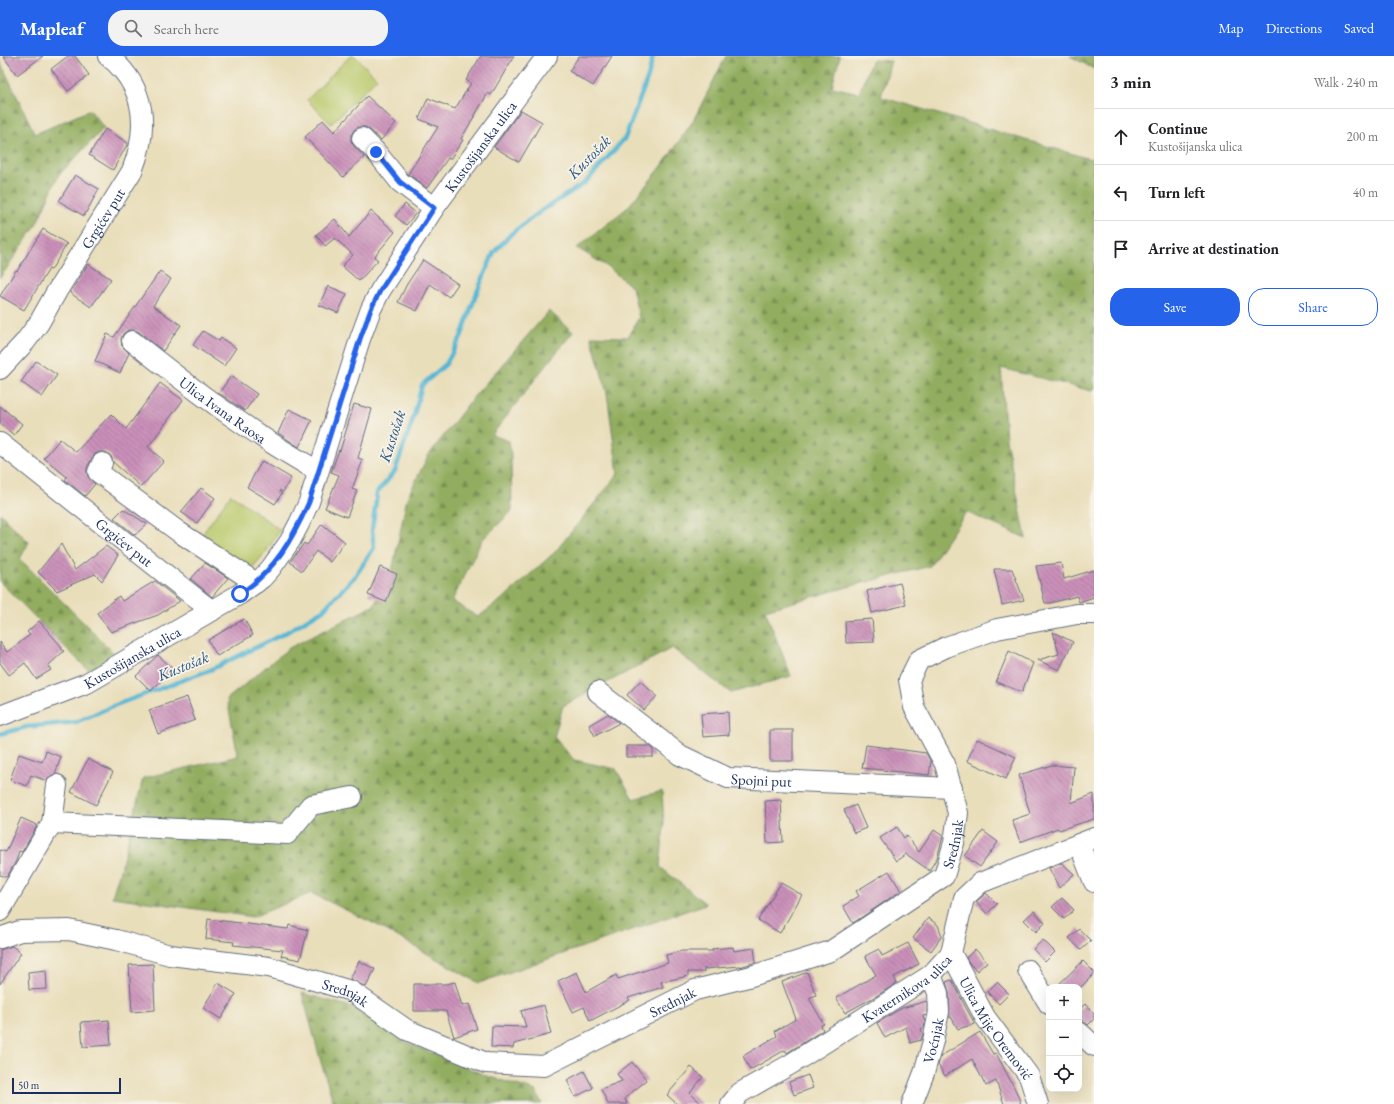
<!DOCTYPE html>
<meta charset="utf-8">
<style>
:root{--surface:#fff;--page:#f2f2f2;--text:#202124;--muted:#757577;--line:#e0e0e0;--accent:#2563eb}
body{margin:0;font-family:"EB Garamond",serif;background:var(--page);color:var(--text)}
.controls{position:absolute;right:12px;bottom:12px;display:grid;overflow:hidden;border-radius:8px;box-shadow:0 4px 16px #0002}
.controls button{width:36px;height:36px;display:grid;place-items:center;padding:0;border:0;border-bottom:1px solid var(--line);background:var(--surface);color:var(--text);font:20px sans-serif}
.scale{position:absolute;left:12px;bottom:10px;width:109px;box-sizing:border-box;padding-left:4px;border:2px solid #1b2f5e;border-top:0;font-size:11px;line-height:14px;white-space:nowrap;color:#1b2f5e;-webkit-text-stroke:3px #f7f3e8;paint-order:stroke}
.stop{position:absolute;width:12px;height:12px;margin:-9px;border:3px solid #2563eb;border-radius:50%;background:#fff}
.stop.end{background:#2563eb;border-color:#fff;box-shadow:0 1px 4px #0008}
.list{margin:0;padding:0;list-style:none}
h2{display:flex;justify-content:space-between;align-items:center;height:52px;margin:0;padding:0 16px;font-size:17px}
h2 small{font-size:13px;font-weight:400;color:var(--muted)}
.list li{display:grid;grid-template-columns:26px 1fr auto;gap:12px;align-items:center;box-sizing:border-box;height:56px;padding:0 16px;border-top:1px solid var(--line)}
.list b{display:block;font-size:15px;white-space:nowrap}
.list p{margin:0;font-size:13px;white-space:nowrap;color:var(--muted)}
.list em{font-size:13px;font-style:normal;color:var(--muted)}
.actions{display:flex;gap:8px;padding:12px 16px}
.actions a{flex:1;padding:9px 0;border:1px solid var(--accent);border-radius:16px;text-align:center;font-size:14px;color:var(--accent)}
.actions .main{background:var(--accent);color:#fff}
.icon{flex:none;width:22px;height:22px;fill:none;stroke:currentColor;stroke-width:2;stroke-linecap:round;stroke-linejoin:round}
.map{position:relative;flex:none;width:1094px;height:1048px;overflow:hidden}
header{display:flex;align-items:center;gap:24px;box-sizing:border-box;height:56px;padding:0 20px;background:var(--accent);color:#fff}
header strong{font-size:19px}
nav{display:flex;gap:22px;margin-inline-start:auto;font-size:14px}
.search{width:280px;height:36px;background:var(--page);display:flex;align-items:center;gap:10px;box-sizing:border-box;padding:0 14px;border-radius:16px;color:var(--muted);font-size:15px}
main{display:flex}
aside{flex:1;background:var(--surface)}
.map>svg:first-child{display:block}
</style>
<header>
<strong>Mapleaf</strong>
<div class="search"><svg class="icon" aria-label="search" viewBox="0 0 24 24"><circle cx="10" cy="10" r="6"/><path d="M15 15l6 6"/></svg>Search here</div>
<nav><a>Map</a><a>Directions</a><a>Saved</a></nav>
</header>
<main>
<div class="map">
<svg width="1094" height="1048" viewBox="0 0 1094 1048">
<defs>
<pattern id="forest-firs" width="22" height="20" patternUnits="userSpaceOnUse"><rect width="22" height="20" fill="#92ad5f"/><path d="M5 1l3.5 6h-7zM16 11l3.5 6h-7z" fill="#768d52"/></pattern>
<pattern id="building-back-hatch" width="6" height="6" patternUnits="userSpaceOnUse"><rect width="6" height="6" fill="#ca90b9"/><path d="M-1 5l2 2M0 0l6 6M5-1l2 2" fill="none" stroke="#a3769a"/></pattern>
</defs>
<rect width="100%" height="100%" fill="#f7f3e8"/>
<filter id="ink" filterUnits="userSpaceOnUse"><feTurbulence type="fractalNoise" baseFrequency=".025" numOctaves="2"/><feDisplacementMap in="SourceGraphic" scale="8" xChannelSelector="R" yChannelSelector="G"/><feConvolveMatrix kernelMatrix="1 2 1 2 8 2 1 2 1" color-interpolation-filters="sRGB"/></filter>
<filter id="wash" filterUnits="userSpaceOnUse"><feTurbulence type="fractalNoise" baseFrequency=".012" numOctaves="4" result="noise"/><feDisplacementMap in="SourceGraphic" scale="16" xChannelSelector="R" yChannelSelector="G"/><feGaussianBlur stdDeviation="0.9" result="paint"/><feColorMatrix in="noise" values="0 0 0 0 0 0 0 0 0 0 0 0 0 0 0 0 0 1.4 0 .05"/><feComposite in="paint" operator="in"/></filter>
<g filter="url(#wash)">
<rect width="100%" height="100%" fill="#e9deba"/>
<g fill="#b9c96b" stroke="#6a7c64">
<polygon points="350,0 355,0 377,22 331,68 307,44"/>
<polygon points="231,438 280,474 266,496 253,511 225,499 201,480"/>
</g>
<g fill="url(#forest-firs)" stroke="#566e5e">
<polygon points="726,0 840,0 832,31 859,37 872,4 891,5 881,41 1090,103 1094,100 1094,333 1092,335 1001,312 1006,384 1026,482 966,456 930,510 851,530 765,554 791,620 731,637 672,592 563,650 554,681 574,704 616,713 633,743 662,735 664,769 660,811 706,848 479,927 377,869 311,837 253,861 112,841 123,804 143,722 238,700 227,643 289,592 373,550 391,521 407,442 428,400 472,343 549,255 573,276 539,318 492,379 509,385 511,399 512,455 482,484 452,545 478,561 505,541 555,496 618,418 607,337 591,280 628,281 639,261 632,231 608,211 577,192 627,152 662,110 693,65"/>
<polygon points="1070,0 1094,0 1094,13"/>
<polygon points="0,5 35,78 90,54 104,72 58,120 36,169 0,222"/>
<polygon points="0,457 29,486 20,503 113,596 92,618 0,526"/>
<polygon points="302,937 351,951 406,986 487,1020 536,1035 542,1048 334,1048 322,1010"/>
</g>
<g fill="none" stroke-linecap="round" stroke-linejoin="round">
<polyline stroke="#54b6d3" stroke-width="4.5" points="0,678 27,671 76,666 113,650 210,614 285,577 323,554 356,519 374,492 372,474 377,437 395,415 412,366 422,329 446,308 461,281 477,236 494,196 512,177 544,153 585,127 625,82 648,21 653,0"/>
</g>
<g id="blocks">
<g fill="url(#building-back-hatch)">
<polygon points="3,0 43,0 17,19"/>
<polygon points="68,0 75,0 89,19 68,35 51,13"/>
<polygon points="481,0 514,0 491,39 488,37 461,83 463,84 450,103 448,102 427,132 408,118 438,71 419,63 428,42 455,53 471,27 466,24"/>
<polygon points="579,0 612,0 593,30 569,15"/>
<polygon points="367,40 396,67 381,84 370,74 365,71 359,71 354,74 351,79 351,85 354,90 364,101 343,121 305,81 323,64 334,76"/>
<polygon points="521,54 542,66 519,106 494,91"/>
<polygon points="105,73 128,87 113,114 89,99"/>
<polygon points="75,119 99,133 84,160 59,145"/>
<polygon points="405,148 416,157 406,169 395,160"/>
<polygon points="371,155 395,176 374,201 378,204 359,225 342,210 353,199 335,182 325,190 316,179 335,163 349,181"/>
<polygon points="43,173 67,188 51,214 49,213 24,254 0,240 16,214 17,215"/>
<polygon points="423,204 458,228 449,241 430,228 417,255 398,246 407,228"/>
<polygon points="88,208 111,223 91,251 70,237"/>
<polygon points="160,215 171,223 153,250 181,269 163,295 139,276 134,274 128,274 123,278 121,283 122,290 129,297 120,317 95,305 107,278 114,281"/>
<polygon points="328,230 347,238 338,257 319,249"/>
<polygon points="203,275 219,285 221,282 236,292 224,310 193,289"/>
<polygon points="36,305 57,319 42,341 21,326"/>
<polygon points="231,320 257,338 245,355 219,337"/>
<polygon points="160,327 183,344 148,391 164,405 141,431 113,406 111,400 106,396 100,396 95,398 87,411 87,416 88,421 95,428 85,440 65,424 67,421 44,402 60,383 76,396 111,358 126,373"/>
<polygon points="354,348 372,353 358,402 363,404 352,433 357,435 347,461 325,452 339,419 331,416 339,394 340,395"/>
<polygon points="0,350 22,368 14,379 0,368"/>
<polygon points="289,353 312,364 299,391 278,377"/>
<polygon points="262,405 291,422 283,436 280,434 279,436 282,437 275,448 247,431"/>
<polygon points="201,432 215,442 197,467 181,456"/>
<polygon points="123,453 147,468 135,479 114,462"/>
<polygon points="322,468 345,486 330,506 316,495 302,515 290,506 304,487 307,489"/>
<polygon points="61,488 75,514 106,490 118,499 102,525 95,518 57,535 38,516"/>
<polygon points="205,507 228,522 212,541 191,523"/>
<polygon points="1061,507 1064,523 1094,514 1094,541 1079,546 1077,540 1050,547 1045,547 1036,510"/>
<polygon points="380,511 397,518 386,546 368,539"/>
<polygon points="994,513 1012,513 1024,544 1002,549"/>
<polygon points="155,525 180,545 158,559 111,576 97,557 119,540 122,545"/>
<polygon points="900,527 906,549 872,557 867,535"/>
<polygon points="244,563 253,579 217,600 208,584"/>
<polygon points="872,563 874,586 846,587 845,565"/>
<polygon points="39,565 62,591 61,593 64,595 48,610 51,614 36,623 25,607 9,619 0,607 0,586 7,596 30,579 27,576"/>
<polygon points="1053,576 1073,586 1059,614 1038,604 1059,598"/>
<polygon points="1009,595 1033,607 1022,636 996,626"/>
<polygon points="158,599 173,613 151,635 136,620"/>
<polygon points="640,625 657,640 644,654 627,639"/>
<polygon points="187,641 195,664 158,678 149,654"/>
<polygon points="728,656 729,679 703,681 701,658"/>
<polygon points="608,658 619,667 595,680 589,669"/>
<rect x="770" y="674" width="23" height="31"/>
<polygon points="977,683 1016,701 1006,723 967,705"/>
<polygon points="866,689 926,697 931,706 929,719 862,712"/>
<polygon points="626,690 649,690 653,692 653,701 626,701"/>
<polygon points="46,695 61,701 55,718 48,722 47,725 31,719 27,730 10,724 19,698 42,706"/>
<polygon points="88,703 113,716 96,749 71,736"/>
<polygon points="1052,709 1074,711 1071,747 1094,738 1094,763 1059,774 1058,772 1020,786 1012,764 1030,758 1019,719"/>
<polygon points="781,744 783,786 767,787 765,745"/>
<polygon points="856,749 866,772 854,777 844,754"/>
<polygon points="21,762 37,769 36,772 22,796 19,795 16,805 7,821 0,819 0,794 6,796"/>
<polygon points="897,771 904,782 907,780 919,796 934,774 943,780 937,802 930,813 930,815 906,798 896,805 880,782"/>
<polygon points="983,775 998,786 980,811 965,800"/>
<polygon points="1062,807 1074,818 1059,832 1049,812"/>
<polygon points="889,815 901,835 853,867 843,850 859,840 856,835"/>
<polygon points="781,827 802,839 780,877 758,864"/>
<polygon points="986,837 997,848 987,858 976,846"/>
<polygon points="1062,842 1074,854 1064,863 1052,851"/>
<polygon points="1034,855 1045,867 1036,876 1024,864"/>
<polygon points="928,862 938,869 942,880 931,895 913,882"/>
<polygon points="208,863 288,873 289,869 308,874 300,904 281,900 283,894 233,889 234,886 206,883"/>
<polygon points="1079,873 1091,885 1081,894 1069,882"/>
<polygon points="1043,884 1055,896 1045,906 1033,893"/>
<polygon points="908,887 919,908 894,921 897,927 878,939 845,957 836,942 876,919 865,900 879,893 882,900"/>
<polygon points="12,890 21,897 0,928 0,894"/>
<polygon points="733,891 734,895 754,892 756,906 740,911 740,910 704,913 704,916 688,916 688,920 661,926 663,931 628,942 630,944 590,965 584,951 573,956 558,925 577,916 586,936 616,919 618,923 668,907 666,899 681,895 713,895 712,893"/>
<polygon points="975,893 987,906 977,915 970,908 966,902"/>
<polygon points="359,905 375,913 366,931 350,923"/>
<polygon points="1083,905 1094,916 1094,918 1081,931 1056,931"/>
<polygon points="153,908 155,954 132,956 129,909"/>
<polygon points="46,914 47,933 29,934 28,916"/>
<polygon points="807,916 816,939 809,942 824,968 821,969 823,974 787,997 785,994 750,1014 743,1000 777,980 775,975 796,963 782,926"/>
<polygon points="952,924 965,950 975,968 958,973 951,961 950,962 949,936 946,926"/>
<polygon points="455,926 462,950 469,948 477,973 454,981 446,955 414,955 414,928 446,928"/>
<polygon points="997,926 1009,938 999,948 987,936"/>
<polygon points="218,927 236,938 221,963 203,952"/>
<polygon points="927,945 927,959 923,960 925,966 924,972 921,973 923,978 921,984 910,987 906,971 885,982 877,967 902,952"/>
<polygon points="1085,948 1094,958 1094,963 1088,969 1079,962 1079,954"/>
<polygon points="544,949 551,978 514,988 513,992 491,991 492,970 526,971 521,955"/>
<polygon points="109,964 111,989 83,991 81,966"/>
<polygon points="980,976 993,998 996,997 1016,1035 1021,1048 1004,1048 996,1025 986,1030 972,1003 945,1020 938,1009 941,1000"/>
<polygon points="632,1006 647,1024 625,1042 627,1048 608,1048 601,1033 622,1025 617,1018"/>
<polygon points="691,1011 703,1021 690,1037 702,1048 677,1048 667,1039"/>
<polygon points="584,1015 593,1032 575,1041 567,1024"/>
<polygon points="808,1019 813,1032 794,1039 789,1026"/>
</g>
</g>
</g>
<g filter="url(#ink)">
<use href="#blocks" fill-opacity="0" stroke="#636c7e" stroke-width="1"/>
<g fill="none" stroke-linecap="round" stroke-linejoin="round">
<defs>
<g id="minor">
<polyline points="362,82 376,96 400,126 434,152"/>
<path id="s1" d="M 132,285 C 191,332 252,378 318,415"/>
<path id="s2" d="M 0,313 L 25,286 L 39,267 L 57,235 L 132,115 C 149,72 147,31 108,0"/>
<path id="s3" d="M 0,387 L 212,555"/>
<polyline points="102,407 98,416 179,476 256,527"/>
<path id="s4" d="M 598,636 L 680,699 L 728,722 L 952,732"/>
<path id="s5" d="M 0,660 L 87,627 L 240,538 L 262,522 L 271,512 L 290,485 L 299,468 L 309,446 L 360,283 L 371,253 L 380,235 L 434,152 L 547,0"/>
<polyline points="52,767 287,778 311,749 352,741"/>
<polyline points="1079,788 1094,826"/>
<polyline points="0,855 52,767 57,729"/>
<path id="s6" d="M 0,882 L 20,875 L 69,874 L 116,884 L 170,899 L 269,911 L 351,935 L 407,974 L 486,1007 L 544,1010 L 695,934 L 748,921 L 831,895 L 944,820 L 954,787 L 958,757 L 945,708 L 914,651 L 909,624 L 919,604 L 946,591 L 997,573 L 1077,558 L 1094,558"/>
<path id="s7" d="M 951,897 L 985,961 L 1029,1020 L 1038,1048"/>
<polyline points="1028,914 1049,948"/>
<polyline points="1079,976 1094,990"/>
<path id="s8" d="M 731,1048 L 740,1037 L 791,1008 L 931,919 L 951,897 L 964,842 L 980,827 L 1094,782"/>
<path id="s9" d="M 912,1048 L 924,1017 L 933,985 L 939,956 L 938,937 L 931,919"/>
</g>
</defs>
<use href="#minor" stroke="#636c7e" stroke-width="22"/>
<use href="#minor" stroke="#fff" stroke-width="20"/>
</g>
</g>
<g fill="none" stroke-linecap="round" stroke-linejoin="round" filter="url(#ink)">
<path stroke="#2563eb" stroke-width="5" d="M 240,538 C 275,514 292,484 309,446 L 360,283 L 371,253 L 380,235 L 434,152 L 400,126 L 376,96"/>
</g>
<g text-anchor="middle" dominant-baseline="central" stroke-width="3.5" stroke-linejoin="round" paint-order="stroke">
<g font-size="15" fill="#1b2f5e" stroke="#f7f3e8">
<text stroke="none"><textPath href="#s5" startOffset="786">Kustošijanska ulica</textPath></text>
<text stroke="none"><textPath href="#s2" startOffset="183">Grgićev put</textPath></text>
<text stroke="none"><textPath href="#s1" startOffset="114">Ulica Ivana Raosa</textPath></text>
<text stroke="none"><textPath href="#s3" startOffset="159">Grgićev put</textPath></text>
<text stroke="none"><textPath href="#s5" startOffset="145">Kustošijanska ulica</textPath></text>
<text stroke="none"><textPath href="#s4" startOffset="190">Spojni put</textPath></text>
<text stroke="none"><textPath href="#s6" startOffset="1051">Srednjak</textPath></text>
<text stroke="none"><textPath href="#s8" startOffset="211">Kvaternikova ulica</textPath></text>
<text stroke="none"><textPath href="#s6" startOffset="355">Srednjak</textPath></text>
<text stroke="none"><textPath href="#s6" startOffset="715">Srednjak</textPath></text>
<text stroke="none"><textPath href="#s7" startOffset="88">Ulica Mije Oremović</textPath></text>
<text stroke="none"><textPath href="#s9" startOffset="67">Voćnjak</textPath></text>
</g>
<g font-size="16" font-style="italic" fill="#2c5881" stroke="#f7f3e8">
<text transform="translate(589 101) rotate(-45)">Kustošak</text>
<text transform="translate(392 380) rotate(-72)">Kustošak</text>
<text transform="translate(183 610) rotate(-22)">Kustošak</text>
</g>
</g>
</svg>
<div class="controls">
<button>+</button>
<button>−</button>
<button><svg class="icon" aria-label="locate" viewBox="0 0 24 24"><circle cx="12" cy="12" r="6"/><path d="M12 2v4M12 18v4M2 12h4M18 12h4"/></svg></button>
</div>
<div class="scale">50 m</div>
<div class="stop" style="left:240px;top:538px"></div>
<div class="stop end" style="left:376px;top:96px"></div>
</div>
<aside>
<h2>3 min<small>Walk · 240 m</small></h2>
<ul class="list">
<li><svg class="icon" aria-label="ahead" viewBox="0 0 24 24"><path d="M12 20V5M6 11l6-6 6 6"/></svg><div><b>Continue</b><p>Kustošijanska ulica</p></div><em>200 m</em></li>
<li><svg class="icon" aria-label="left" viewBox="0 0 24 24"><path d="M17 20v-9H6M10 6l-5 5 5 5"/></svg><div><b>Turn left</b></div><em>40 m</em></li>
<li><svg class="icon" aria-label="arrive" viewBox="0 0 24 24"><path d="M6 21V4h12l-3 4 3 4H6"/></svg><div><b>Arrive at destination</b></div></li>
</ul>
<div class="actions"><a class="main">Save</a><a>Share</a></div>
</aside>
</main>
